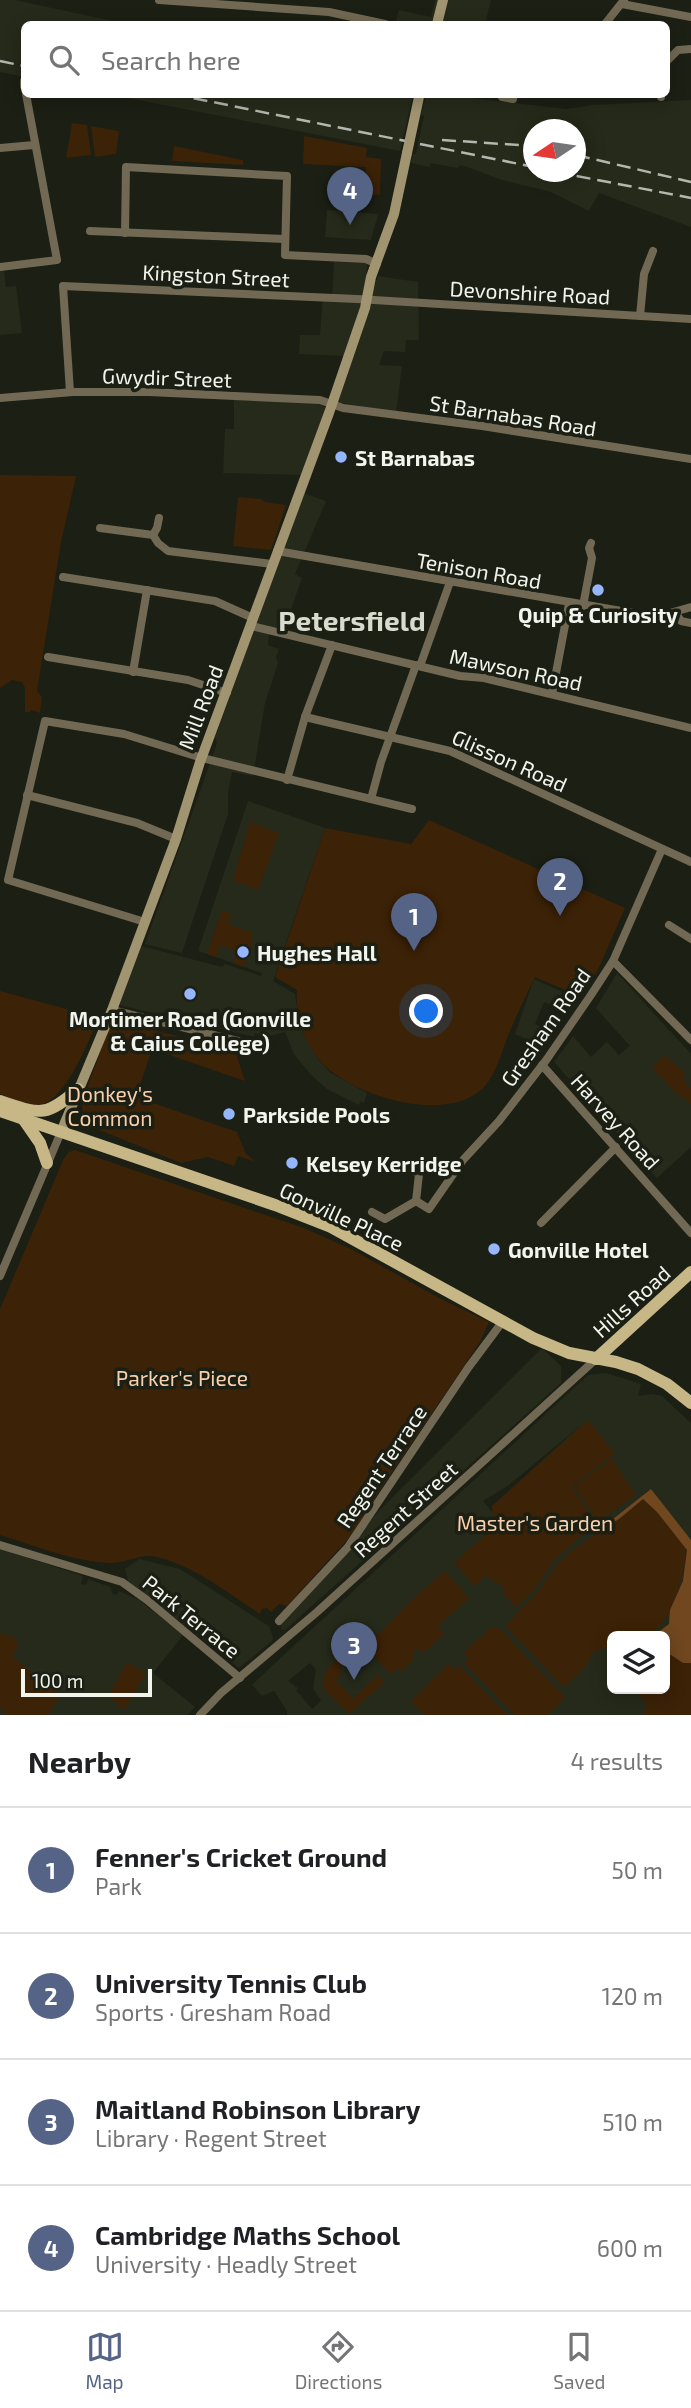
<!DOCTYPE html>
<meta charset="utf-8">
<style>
:root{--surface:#fff;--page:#f6f6f6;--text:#202124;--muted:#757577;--line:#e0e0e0;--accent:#556486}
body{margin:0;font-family:"Exo 2",sans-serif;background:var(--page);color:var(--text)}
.controls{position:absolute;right:21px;bottom:21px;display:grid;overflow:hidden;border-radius:10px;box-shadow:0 4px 18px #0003}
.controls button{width:63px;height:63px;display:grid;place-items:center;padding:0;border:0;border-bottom:2px solid var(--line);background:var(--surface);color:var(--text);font:35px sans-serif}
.compass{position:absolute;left:523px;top:119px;width:63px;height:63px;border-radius:50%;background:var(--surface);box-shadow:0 4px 18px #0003;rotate:257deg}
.scale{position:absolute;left:21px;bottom:18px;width:131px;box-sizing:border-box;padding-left:7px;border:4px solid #f2f5ed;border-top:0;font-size:19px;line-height:24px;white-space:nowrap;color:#f2f5ed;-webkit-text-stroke:5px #1c1f14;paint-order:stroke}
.you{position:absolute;left:427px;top:1012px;width:24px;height:24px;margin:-18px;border:5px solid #fff;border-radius:50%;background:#1a73e8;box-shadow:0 0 0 10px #1a73e833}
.badge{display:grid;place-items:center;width:46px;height:46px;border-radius:50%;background:var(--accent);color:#fff;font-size:23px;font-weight:700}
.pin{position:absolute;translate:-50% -58px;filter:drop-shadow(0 2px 4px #0008)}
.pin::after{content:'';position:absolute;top:37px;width:24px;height:21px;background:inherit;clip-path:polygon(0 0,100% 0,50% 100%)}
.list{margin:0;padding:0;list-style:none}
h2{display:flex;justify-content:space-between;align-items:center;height:91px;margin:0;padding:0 28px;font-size:30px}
h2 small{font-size:23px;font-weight:400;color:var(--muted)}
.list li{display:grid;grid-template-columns:46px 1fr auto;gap:21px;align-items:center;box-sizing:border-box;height:126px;padding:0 28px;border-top:2px solid var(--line)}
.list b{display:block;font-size:26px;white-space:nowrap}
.list p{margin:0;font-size:23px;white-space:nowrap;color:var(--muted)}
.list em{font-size:23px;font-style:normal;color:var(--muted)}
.icon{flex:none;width:38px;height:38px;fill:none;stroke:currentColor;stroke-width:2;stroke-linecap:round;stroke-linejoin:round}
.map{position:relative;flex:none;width:691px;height:1715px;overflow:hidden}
.search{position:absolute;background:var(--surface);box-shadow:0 4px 18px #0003;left:21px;right:21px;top:21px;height:77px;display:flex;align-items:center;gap:18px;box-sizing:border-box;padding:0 24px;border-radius:10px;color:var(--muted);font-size:26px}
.sheet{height:595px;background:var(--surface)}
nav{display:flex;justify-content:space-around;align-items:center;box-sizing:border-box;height:98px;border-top:2px solid var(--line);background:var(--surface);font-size:19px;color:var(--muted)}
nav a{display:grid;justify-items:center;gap:4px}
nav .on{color:var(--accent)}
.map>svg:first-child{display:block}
</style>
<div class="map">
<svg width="691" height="1715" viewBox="0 0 691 1715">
<rect width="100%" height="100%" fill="#1c1f14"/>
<g fill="#262a1a" fill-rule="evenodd">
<polygon points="0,0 15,0 126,24 24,24 24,77 15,75 0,72"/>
<polygon points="435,0 491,0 485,24 411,24 396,21 399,10 431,17"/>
<polygon points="113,95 413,94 413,95 400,151"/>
<path d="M 426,95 L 446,95 L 566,109 L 593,105 L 691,100 L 691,227 L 599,193 L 589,211 L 551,192 L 502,180 L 470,168 L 461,165 L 457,168 L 431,163 L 430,167 L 411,163 L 413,154 L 416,154 L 424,116 L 421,115 ZM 534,130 L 576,130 L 576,172 L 534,172 Z"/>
<polygon points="327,210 378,214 371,240 325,237"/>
<polygon points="334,262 367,263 365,291 345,356 299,354 300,335 320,335 323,297 332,297"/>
<polygon points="4,270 6,287 16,286 22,333 0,335 0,271"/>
<polygon points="378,276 418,282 419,340 406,340 405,352 384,351 379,365 402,366 396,412 336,402"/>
<polygon points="234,399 318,404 327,408 302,475 223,473 225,429 234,429"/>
<polygon points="303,493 326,501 295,574 302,578 282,635 270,633 268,640 268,645 279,649 276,657 278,663 265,703 253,776 232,772 228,792 228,814 182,953 145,944 209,766 217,743 215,737"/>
<polygon points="248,801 325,828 273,981 295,994 300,1027 318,1059 331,1073 367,1093 364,1103 360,1101 359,1105 327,1089 310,1074 294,1054 285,1032 269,1036 268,1039 255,1033 254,1037 119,1005 141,946 222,967 225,964 261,976 262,973 198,951"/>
<polygon points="617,973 691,1054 691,1147 657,1178 554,1062 573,1036 591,1057 607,1042 619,1055 630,1046 596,1008"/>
<polygon points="534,979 578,999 574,1008 571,1007 568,1012 544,1002 535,1024 552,1032 548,1041 545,1040 542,1046 515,1034"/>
<polygon points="542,1348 561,1366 561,1383 285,1630 281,1630 281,1625 376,1514"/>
<path d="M 606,1373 L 641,1384 L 638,1396 L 652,1394 L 662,1396 L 691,1423 L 691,1715 L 287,1715 L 287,1711 L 274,1691 L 262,1696 L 252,1685 L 274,1664 L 588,1375 ZM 580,1426 L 492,1506 L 492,1512 L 483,1501 L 509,1485 ZM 612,1636 L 665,1636 L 665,1689 L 612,1689 ZM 310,1663 L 316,1670 L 313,1688 L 321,1701 L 312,1709 L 296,1690 L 298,1688 L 288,1681 Z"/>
<polygon points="0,1549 83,1576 81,1584 86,1585 88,1579 110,1587 113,1594 117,1595 119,1591 139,1600 183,1635 153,1673 195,1707 187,1715 0,1715"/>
<polygon points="139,1559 180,1569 269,1626 273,1638 271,1642 239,1668 128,1581 125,1569"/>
</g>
<g fill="#3c2206">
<polygon points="72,123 87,125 91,155 66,158"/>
<polygon points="91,126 119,131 116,154 95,157"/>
<polygon points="304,136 367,148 366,157 381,159 380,195 365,194 366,167 303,164"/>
<polygon points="174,146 243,160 243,165 172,161"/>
<polygon points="0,475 76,476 61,542 37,691 42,697 40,713 31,710 30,712 25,712 25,688 22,682 12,680 0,688"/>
<polygon points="238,497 261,499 265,502 286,505 271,550 233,546"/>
<path d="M 429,820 L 625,908 L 598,970 L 579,996 L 535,977 C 526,996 516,1016 508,1036 C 501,1053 496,1076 482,1089 C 445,1124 354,1096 323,1064 C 304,1043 295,1018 297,990 L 275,977 L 325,828 L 411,844 Z"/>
<polygon points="250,822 279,833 258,890 233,880"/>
<polygon points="222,910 231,914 228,924 253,933 251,940 253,941 244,967 233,963 237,951 220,945 216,957 207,954"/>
<path d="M 0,991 L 99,1018 C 87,1042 64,1110 32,1105 C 21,1103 10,1098 0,1094 Z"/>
<polygon points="112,1020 235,1050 245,1081 152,1049 136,1097 237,1132 246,1154 256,1162 238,1156 234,1166 208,1157 181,1163 87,1125 82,1114 83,1099"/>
<polygon points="664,1055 682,1070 685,1076 683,1079 691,1089 691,1104 682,1096 680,1097 652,1068"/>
<path d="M 75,1150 L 304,1228 L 353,1250 L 439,1298 L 489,1322 L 480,1342 L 378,1493 L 354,1532 L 287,1606 L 279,1604 L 271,1612 L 267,1608 L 262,1609 L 260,1614 C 228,1593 194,1566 157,1557 C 140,1553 126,1564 109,1563 C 72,1561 36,1546 0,1535 L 0,1309 L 64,1158 L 69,1152 Z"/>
<polygon points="588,1420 615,1454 571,1486 596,1523 555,1559 535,1589 516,1608 502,1592 505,1589 495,1580 492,1582 486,1575 475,1586 454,1563 494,1527 492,1506"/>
<polygon points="612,1459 636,1495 598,1521 574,1486"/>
<path d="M 643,1499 L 657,1512 L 687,1550 C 683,1575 675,1620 650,1633 C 639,1638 625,1636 612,1636 L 612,1645 L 594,1652 L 585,1667 L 564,1687 L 505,1626 L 538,1592 L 558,1563 L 574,1549 L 619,1519 Z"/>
<polygon points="445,1571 469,1598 438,1626 444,1634 423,1653 418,1648 412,1654 415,1658 401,1672 398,1668 391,1674 360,1641 371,1630 377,1636 418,1594"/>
<polygon points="691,1583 691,1715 644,1715 646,1703 633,1689 665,1689 665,1636 653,1636 669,1624"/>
<polygon points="491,1627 500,1629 564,1696 564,1699 548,1715 515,1715 464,1663 469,1658 464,1652"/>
<polygon points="0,1633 16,1638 18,1646 13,1657 60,1696 48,1715 5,1715 0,1706"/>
<path d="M 352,1650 L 360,1657 L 350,1666 L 347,1663 L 339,1670 L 342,1674 L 336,1680 L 353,1699 L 378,1675 L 385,1682 L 349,1714 L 323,1688 C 320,1672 337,1655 352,1650 Z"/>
<polygon points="127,1662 146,1673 125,1710 108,1697"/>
<polygon points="448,1664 455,1669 459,1665 508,1715 424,1715 411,1701"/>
</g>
<polygon fill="#70471f" points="651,1489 691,1540 691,1663 683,1663 665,1651 665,1636 653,1636 669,1624 670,1610 683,1581 687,1550 657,1512 643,1499 619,1519 594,1534"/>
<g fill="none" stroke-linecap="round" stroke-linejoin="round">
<g stroke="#716953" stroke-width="8">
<polyline points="159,0 329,12 385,24"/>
<polyline points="622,4 691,17"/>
<polyline points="605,24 624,0"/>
<polyline points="666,62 678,50 691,49"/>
<polyline points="24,81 24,86"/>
<polyline points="661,94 661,97"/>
<polyline points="502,97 513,99 514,94"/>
<polyline points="0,148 34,145"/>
<polyline points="90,231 285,239"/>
<polyline points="125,233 126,167 287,176 285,255 366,259 377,264"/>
<polyline points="0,267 57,260 26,94"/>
<polyline points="640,316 644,274 653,251"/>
<polyline points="70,392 63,286 357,299 691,319"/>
<polyline points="0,398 73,392 149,392 320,400 343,408 482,426 691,459"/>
<polyline points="100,528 153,535 158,543 168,551 272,564"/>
<polyline points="153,535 157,528 159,518"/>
<polyline points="277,551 656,617 691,607"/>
<polyline points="63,577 215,601 253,618"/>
<polyline points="583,606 592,558 589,548 591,543"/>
<polyline points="675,612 681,621 691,623"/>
<polyline points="251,626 460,676 484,678 691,728"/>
<polyline points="48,657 188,680 227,693"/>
<polyline points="420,666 450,582"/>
<polyline points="133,672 147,590"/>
<polyline points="552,694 569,604"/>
<polyline points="305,717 450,751 691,862"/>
<polyline points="287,780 305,717 332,645"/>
<polyline points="27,795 137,823 176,839"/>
<polyline points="371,799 381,762 416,665"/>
<polyline points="145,922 8,880 45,721 124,734 202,758 412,809"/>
<polyline points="669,925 691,939"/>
<polyline points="613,961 691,1040"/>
<polyline points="112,1010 267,1048"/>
<polyline points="542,1065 691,1233"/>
<polyline points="416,1201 429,1209 463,1160 499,1121 547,1059 591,995 613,961 662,849"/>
<polyline points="372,1212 385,1219 416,1201 419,1174 402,1164"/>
<polyline points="541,1223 616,1147"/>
<polyline points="0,1276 61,1132"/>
<polyline points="0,1545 122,1582 147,1600 240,1678"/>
<polyline points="279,1621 348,1547 468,1368 503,1321"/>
<polyline points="200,1715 221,1693 317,1612 596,1359"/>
</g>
<g stroke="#a19571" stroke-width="10">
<polyline points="437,24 443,0"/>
<polyline points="61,1132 112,1010 176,839 200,762 329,413 365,308 371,277 394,214 407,153"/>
</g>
<g stroke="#c7b787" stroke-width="12">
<path d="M 0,1101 C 40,1114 45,1118 78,1089"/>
<polyline points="0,1111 275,1205 331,1227 533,1338 569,1353 616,1362 638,1369 667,1384 691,1403"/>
<polyline points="24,1120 40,1143 47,1163"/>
<polyline points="596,1359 691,1272"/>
</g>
<g stroke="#b4b7ae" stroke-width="2.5" stroke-dasharray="14 7" stroke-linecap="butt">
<polyline points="0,61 24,66"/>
<polyline points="173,94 534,167"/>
<polyline points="442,140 534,146"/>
<polyline points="576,155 691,182"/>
<polyline points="556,172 691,198"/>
</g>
<polyline stroke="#a19571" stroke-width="10" points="407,153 419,97"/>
</g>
<g fill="#95b6fd" stroke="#1c1f14" stroke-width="2.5">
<circle cx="341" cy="457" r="7"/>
<circle cx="598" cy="590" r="7"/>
<circle cx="243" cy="952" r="7"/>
<circle cx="190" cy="994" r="7"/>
<circle cx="229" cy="1114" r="7"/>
<circle cx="292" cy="1163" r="7"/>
<circle cx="494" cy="1249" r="7"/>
</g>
<g text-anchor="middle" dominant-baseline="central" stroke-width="7" stroke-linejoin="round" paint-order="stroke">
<g font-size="21" fill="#f2f5ed" stroke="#1c1f14">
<text transform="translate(216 275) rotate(3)">Kingston Street</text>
<text transform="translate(530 292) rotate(3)">Devonshire Road</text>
<text transform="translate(167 377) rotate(2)">Gwydir Street</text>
<text transform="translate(513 415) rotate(9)">St Barnabas Road</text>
<text transform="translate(479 570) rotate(10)">Tenison Road</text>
<text transform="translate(516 669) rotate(12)">Mawson Road</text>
<text transform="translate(200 707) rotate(-69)">Mill Road</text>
<text transform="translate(510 760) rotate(24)">Glisson Road</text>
<text transform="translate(545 1027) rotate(-55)">Gresham Road</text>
<text transform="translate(616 1121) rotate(48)">Harvey Road</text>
<text transform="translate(342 1216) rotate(25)">Gonville Place</text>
<text transform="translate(631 1301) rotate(-42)">Hills Road</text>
<text transform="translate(381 1466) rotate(-56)">Regent Terrace</text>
<text transform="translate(405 1509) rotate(-42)">Regent Street</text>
<text transform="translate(192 1616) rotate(39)">Park Terrace</text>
</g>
<g font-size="21" font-weight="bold" fill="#f2f5ed" stroke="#1c1f14" text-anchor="start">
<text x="355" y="457">St Barnabas</text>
<text x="598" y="614" text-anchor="middle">Quip &amp; Curiosity</text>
<text x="257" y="952">Hughes Hall</text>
<text x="190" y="1018" text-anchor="middle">Mortimer Road (Gonville<tspan x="190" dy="24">&amp; Caius College)</tspan></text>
<text x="243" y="1114">Parkside Pools</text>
<text x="306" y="1163">Kelsey Kerridge</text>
<text x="508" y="1249">Gonville Hotel</text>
</g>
<g font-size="21" fill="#f8d0ad" stroke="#1c1f14">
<text x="110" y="1093">Donkey's<tspan x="110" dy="24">Common</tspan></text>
<text x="182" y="1377">Parker's Piece</text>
<text x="535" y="1522">Master's Garden</text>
</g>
<g font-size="28" font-weight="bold" fill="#d8dcce" stroke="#1c1f14">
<text x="352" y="620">Petersfield</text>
</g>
</g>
</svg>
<div class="controls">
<button><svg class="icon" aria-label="layers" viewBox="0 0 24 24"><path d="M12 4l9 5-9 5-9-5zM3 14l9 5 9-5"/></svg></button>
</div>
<svg class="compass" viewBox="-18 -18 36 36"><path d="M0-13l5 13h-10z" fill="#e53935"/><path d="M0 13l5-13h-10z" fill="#757577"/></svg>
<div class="scale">100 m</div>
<div class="you"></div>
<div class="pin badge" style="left:414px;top:951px">1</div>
<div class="pin badge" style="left:560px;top:916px">2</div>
<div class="pin badge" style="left:354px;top:1680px">3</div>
<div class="pin badge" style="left:350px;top:225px">4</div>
<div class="search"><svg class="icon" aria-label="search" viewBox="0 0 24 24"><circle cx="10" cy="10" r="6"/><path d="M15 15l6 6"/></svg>Search here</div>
</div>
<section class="sheet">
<h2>Nearby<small>4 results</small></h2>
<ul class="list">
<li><span class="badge">1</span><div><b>Fenner's Cricket Ground</b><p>Park</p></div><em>50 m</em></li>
<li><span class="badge">2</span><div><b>University Tennis Club</b><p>Sports · Gresham Road</p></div><em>120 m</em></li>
<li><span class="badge">3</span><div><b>Maitland Robinson Library</b><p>Library · Regent Street</p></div><em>510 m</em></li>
<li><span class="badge">4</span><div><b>Cambridge Maths School</b><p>University · Headly Street</p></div><em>600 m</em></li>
</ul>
</section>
<nav>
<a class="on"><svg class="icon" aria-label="map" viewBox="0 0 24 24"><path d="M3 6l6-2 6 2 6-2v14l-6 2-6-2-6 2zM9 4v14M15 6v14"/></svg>Map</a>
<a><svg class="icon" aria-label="directions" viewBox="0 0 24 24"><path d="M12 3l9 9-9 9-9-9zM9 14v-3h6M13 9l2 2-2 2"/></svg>Directions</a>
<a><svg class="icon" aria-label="saved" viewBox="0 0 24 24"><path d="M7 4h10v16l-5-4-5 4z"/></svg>Saved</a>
</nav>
